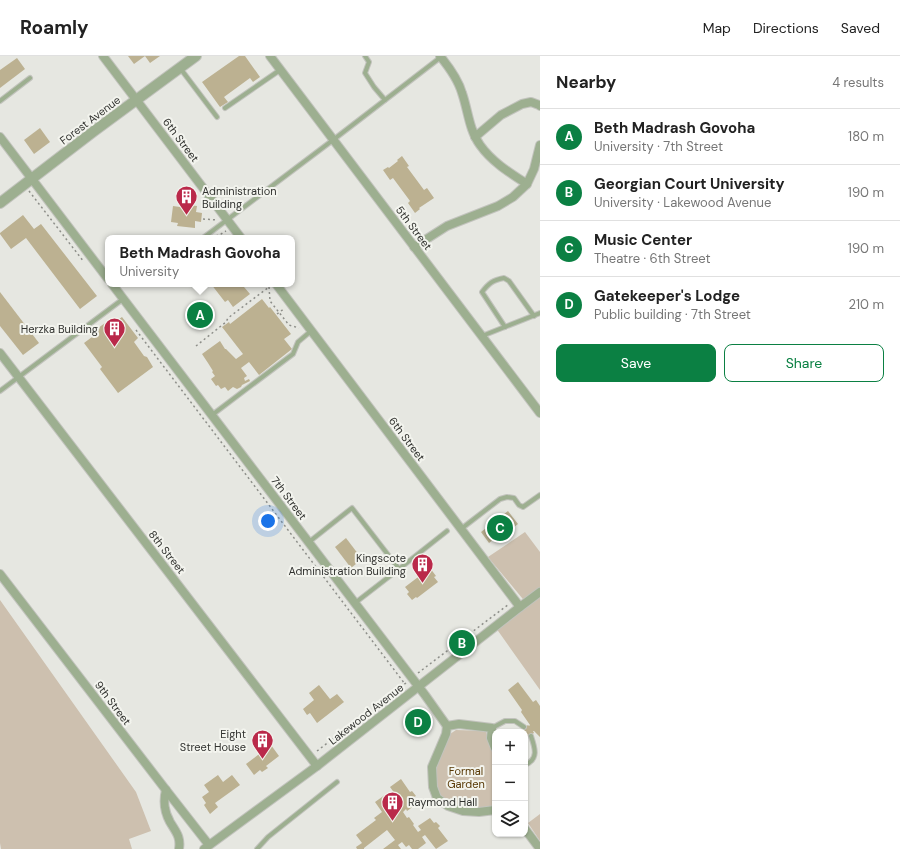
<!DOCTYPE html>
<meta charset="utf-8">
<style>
:root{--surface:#fff;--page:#f2f2f2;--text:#222;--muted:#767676;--line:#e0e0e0;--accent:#0b8043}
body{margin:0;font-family:"DM Sans",sans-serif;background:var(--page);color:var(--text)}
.controls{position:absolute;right:12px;bottom:12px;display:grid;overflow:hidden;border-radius:8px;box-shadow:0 1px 3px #0004}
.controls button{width:36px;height:36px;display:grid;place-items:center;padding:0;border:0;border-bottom:1px solid var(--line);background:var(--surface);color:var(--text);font:20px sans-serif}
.you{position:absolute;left:268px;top:465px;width:14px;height:14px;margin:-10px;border:3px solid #fff;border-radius:50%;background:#1a73e8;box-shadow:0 0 0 6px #1a73e833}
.badge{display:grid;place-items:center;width:26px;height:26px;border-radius:50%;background:var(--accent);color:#fff;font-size:13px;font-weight:700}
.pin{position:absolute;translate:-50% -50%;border:2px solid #fff;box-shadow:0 1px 4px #0006}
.popup{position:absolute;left:105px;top:179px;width:190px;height:52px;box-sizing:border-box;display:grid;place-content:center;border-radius:8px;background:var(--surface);filter:drop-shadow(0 1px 3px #0005);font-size:13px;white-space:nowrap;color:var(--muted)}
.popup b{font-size:15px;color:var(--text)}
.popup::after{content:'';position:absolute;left:50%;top:100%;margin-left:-8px;border:8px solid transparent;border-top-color:var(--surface)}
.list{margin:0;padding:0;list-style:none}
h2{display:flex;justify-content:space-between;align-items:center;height:52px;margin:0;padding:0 16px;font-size:17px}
h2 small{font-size:13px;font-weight:400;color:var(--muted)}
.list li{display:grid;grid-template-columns:26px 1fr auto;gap:12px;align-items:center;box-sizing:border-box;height:56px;padding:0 16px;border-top:1px solid var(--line)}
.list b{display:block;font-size:15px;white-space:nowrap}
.list p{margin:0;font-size:13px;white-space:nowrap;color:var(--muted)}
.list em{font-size:13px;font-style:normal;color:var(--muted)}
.actions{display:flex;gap:8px;padding:12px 16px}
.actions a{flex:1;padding:9px 0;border:1px solid var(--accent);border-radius:8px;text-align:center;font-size:14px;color:var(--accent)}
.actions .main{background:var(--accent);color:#fff}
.icon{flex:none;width:22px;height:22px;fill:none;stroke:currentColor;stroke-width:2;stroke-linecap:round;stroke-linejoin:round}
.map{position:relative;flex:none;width:540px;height:793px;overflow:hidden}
header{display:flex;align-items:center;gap:24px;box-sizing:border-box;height:56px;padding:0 20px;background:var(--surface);border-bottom:1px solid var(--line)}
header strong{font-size:19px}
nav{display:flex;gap:22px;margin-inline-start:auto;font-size:14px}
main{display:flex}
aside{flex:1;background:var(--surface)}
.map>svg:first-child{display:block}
</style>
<header>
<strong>Roamly</strong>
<nav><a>Map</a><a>Directions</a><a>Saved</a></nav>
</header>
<main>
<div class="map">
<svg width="540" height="793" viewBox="0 0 540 793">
<rect width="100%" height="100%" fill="#e6e7e1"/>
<g fill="#cdc0af">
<polygon points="525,476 540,496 540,634 496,572 527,548 488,501"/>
<polygon points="0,544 136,736 151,775 129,783 132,793 1,793 0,787"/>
<polygon points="456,674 486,675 489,688 495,700 495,751 470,754 451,748 441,740 436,731 436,711 450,678"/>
<polygon points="540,758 540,785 528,767"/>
</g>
<g fill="#bcb191">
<polygon points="128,0 160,0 150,7 145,0 134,8"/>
<polygon points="239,0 245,0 260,21 253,26 250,22 224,41 228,46 220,51 202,26"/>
<polygon points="17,2 25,13 0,32 0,14"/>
<polygon points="40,72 50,86 34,98 24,84"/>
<polygon points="402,100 409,110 407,111 424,134 427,132 434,142 419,152 420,153 415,157 408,147 410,145 393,122 390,124 383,114 388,111 389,112 398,105 397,104"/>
<polygon points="181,148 197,150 196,156 202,157 201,166 195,165 195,172 177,170 178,167 171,166 173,150 180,151"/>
<polygon points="23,159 34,173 41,168 97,240 80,253 26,182 11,193 0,178 0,177"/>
<polygon points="211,228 246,228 246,229 244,231 250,238 233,251 228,244 225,246"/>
<polygon points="0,236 39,287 23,299 0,270"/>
<polygon points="262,243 269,252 270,251 291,278 284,283 292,293 259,319 249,306 241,312 247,320 244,322 245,325 249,323 250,325 242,329 241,331 237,333 233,331 228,335 225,331 221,333 218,329 216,330 211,323 215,320 212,316 213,315 208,307 202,298 220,285 225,293 226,293 236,303 243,298 222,271 229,266 230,268"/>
<polygon points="122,261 138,282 134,286 144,300 147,301 153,311 118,337 100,313 102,311 84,287 92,281 90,278 105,267 106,270 114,264 115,266"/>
<polygon points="508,455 518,468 504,479 502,477 489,487 481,476"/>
<polygon points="346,482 362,503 351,512 335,491"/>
<polygon points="430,512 436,520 434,521 438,526 417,542 416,541 412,544 407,538 409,536 405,531"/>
<polygon points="518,626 533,646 536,644 540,650 540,681 534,675 533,675 534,677 527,681 525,678 525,676 523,676 522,674 528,669 529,670 530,669 521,656 522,654 508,634"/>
<polygon points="319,629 330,643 337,638 344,646 317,667 310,657 307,659 303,653 314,644 309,637"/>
<polygon points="420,655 422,659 426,660 426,663 428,667 417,676 408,664"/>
<polygon points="271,689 279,700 266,710 268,712 262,716 260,714 254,719 246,708"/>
<polygon points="218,719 223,726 232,719 240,729 215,747 218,751 210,758 204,749 206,747 202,741 209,736 204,729"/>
<polygon points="401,723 410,736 412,735 416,740 414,741 418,747 407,755 406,753 403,756 407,762 409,761 414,768 413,769 418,776 421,774 418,770 430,762 434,767 436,766 440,770 438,772 448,785 436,793 425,779 422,781 426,787 418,793 412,793 409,789 406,791 402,786 398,789 401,793 383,793 395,784 387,774 364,792 364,793 357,793 356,791 362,787 356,779 376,764 374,762 382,756 375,746 389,736 395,744 398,742 390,731"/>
</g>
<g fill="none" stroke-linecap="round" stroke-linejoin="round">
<defs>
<g id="service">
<polyline points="365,0 369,6 365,17 374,31 385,44"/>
<polyline points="180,12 217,61"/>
<polyline points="0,45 30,22"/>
<polyline points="225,52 280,14"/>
<polyline points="203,182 333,84 441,1"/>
<path d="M 505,271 L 482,236 C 489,227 493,224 504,222 L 509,225 L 534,260"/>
<polyline points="482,280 540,257"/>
<polyline points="0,335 123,243"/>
<polyline points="212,359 293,298 298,286 311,275"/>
<polyline points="461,473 500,443 507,441 514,442 519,449 523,451 540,439"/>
<polyline points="309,486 352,452 399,513 447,475"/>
<polyline points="355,547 399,513"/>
<polyline points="492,672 505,665 515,665 524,671"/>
<path d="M 525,709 C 539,703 535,692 531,680"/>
<polyline points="257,793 268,781 337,726"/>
</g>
<g id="minor">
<polyline points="103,0 241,182"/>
<polyline points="270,0 540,357"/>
<path d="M 440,0 C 449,11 458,23 462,37 C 468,54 469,74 480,89 C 492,106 510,117 527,128"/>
<polyline points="0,81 108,223"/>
<polyline points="475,81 501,59 522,48 531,46 539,49 540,50"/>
<polyline points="414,191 447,170 498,150 513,141 527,128 534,113 540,89"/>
<polyline points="112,228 425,639 447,670"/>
<polyline points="276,228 520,551"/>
<polyline points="0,297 317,710"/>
<polyline points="0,518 166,734 209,789"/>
<polyline points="495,692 491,682 492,672 459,668 447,670 446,678 432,711 433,731 437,742 448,750 463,755 479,756 495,754"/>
<path d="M 166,734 C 163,746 164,755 170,766 C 176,776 181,781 179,793"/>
<polyline points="525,773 540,793"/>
<polyline points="204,793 317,710 520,551 540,536"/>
</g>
<polyline id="tertiary" points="0,147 94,75 196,0"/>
</defs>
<use href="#service" stroke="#c2c3bd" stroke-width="6"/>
<use href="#minor" stroke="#c2c3bd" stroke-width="10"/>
<use href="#tertiary" stroke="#c2c3bd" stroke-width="12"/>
<g stroke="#8d8e89" stroke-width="1.5" stroke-dasharray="2 3" stroke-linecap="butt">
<polyline points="29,135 84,206"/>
<polyline points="203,163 217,164"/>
<polyline points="216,180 221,178 226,175"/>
<polyline points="269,231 270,245 289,269 299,272"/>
<polyline points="277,258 285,252"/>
<polyline points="136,274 405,628"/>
<polyline points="196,290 226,266 228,262 269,231"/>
<polyline points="418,617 509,548"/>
<polyline points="317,695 406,627"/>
</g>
<use href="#service" stroke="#9daf90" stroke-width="4"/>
<use href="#minor" stroke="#9daf90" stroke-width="8"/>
<use href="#tertiary" stroke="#9daf90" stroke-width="10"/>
</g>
<defs>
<symbol id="building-pin" viewBox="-11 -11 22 30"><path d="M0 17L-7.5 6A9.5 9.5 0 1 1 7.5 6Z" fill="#ba294a" stroke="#f3f4ee"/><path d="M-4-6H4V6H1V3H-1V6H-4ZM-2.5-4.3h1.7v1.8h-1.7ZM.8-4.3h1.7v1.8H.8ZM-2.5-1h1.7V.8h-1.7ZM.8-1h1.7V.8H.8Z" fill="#fff"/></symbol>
</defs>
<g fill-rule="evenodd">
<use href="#building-pin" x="174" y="128" width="25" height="34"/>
<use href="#building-pin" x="102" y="260" width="25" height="34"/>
<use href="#building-pin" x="410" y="496" width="25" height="34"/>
<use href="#building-pin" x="250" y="672" width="25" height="34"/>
<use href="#building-pin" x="380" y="734" width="25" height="34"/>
</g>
<g text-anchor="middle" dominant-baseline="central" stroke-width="4" stroke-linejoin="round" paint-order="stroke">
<g font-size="11" fill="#31322f" stroke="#f3f4ee">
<text transform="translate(90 64) rotate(-37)">Forest Avenue</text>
<text transform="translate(181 84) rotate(53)">6th Street</text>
<text transform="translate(414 172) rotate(53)">5th Street</text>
<text transform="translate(407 383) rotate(53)">6th Street</text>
<text transform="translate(289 442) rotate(53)">7th Street</text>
<text transform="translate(167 496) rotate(52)">8th Street</text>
<text transform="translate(113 647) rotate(53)">9th Street</text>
<text transform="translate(366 658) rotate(-38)">Lakewood Avenue</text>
</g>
<g font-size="11" fill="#31322f" stroke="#f3f4ee" text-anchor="end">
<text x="202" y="135" text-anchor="start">Administration<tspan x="202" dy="13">Building</tspan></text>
<text x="98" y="273">Herzka Building</text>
<text x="406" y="502">Kingscote<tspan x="406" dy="13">Administration Building</tspan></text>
<text x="246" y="678">Eight<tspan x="246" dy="13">Street House</tspan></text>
<text x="408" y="746" text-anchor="start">Raymond Hall</text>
</g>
<g font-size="11" fill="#573804" stroke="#f3f4ee">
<text x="466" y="715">Formal<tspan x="466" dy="13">Garden</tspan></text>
</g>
</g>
</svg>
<div class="controls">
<button>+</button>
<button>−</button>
<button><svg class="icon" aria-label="layers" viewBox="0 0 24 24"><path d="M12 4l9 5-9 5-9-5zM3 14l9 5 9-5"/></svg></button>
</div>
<div class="you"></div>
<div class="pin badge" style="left:200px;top:259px">A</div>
<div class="popup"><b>Beth Madrash Govoha</b>University</div>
<div class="pin badge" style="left:462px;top:587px">B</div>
<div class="pin badge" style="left:500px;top:472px">C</div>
<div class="pin badge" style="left:418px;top:666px">D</div>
</div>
<aside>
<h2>Nearby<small>4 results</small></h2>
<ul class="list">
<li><span class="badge">A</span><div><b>Beth Madrash Govoha</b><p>University · 7th Street</p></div><em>180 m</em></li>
<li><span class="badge">B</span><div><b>Georgian Court University</b><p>University · Lakewood Avenue</p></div><em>190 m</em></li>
<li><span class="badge">C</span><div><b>Music Center</b><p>Theatre · 6th Street</p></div><em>190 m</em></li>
<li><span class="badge">D</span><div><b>Gatekeeper's Lodge</b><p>Public building · 7th Street</p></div><em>210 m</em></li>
</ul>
<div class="actions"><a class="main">Save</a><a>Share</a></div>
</aside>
</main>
